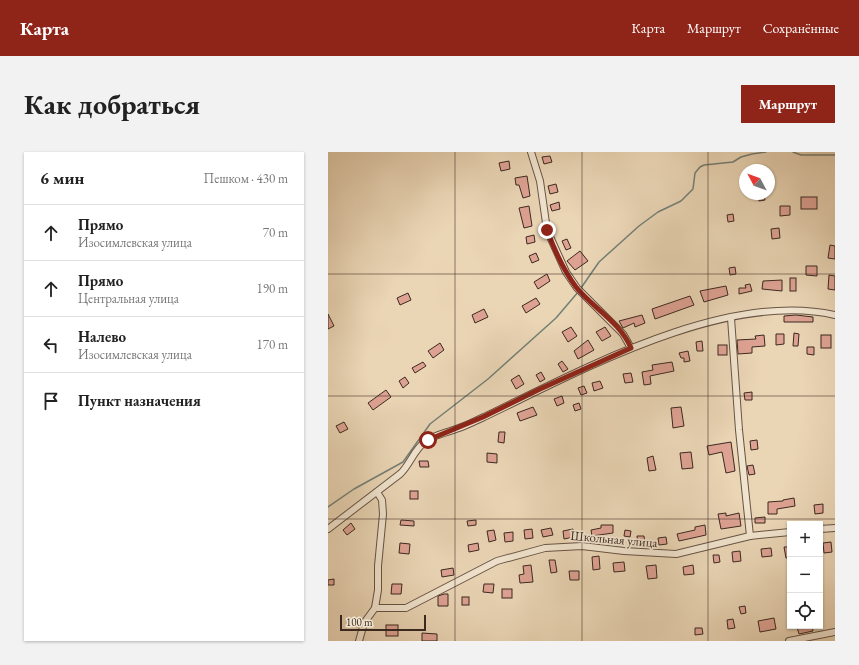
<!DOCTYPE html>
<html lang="ru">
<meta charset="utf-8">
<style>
:root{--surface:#fff;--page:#f2f2f2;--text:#222;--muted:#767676;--line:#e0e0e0;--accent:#8f2418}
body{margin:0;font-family:"EB Garamond",serif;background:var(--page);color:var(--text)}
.controls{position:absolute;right:12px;bottom:12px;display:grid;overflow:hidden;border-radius:0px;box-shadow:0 1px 3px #0004}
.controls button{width:36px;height:36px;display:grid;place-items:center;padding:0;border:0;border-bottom:1px solid var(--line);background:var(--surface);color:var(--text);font:20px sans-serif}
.compass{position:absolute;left:411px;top:12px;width:36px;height:36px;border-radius:50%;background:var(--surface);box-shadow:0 1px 3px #0004;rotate:311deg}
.scale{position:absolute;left:12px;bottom:10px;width:86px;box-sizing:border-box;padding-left:4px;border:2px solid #3b2920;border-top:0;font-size:11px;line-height:14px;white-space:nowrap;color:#3b2920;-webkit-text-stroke:3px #f1e4cf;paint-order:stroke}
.stop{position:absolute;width:12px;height:12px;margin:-9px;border:3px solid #8f2418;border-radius:50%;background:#fff}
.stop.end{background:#8f2418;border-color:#fff;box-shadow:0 1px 4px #0008}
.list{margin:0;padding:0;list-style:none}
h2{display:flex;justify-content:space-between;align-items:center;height:52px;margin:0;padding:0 16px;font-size:17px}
h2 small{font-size:13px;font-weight:400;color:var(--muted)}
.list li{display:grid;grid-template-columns:26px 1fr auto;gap:12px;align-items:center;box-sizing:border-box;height:56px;padding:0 16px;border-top:1px solid var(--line)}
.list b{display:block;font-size:15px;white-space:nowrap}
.list p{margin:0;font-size:13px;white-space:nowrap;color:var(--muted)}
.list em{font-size:13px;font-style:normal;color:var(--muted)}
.icon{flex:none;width:22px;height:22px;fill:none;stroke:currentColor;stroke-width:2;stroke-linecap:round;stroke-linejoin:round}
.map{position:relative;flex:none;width:507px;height:489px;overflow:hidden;border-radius:0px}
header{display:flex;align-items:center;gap:24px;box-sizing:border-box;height:56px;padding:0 20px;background:var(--accent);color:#fff}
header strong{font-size:19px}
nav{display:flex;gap:22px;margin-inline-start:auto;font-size:14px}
.intro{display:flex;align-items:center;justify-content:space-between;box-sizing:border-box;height:96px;padding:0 24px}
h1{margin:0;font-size:28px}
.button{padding:10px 18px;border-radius:0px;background:var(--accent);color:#fff;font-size:14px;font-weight:700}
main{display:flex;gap:24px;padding:0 24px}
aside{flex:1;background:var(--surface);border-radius:0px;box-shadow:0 1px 3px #0004}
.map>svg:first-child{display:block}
</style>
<header>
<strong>Карта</strong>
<nav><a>Карта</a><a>Маршрут</a><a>Сохранённые</a></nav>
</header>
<div class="intro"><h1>Как добраться</h1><a class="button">Маршрут</a></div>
<main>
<aside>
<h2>6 мин<small>Пешком · 430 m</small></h2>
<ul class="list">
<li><svg class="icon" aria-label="ahead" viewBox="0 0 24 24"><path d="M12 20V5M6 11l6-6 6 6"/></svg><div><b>Прямо</b><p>Изосимлевская улица</p></div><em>70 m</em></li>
<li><svg class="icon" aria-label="ahead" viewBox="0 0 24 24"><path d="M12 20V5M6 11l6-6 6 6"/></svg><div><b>Прямо</b><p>Центральная улица</p></div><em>190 m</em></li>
<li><svg class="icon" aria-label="left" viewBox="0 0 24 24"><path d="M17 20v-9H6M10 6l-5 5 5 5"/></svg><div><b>Налево</b><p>Изосимлевская улица</p></div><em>170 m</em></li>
<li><svg class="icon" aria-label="arrive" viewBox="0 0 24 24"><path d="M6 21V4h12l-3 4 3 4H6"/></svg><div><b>Пункт назначения</b></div></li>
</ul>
</aside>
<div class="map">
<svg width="507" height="489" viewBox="0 0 507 489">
<rect width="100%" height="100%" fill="#ead5b5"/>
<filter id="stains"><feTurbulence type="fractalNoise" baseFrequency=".005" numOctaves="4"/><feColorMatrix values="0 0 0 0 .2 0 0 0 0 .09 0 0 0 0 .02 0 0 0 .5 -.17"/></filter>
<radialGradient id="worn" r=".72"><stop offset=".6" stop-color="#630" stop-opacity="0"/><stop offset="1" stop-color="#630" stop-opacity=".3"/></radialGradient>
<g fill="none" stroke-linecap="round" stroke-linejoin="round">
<g stroke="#737f76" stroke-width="1.5">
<polyline points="465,0 473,3 507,3"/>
<polyline points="253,136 271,110 311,74 330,60 353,49 365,37 367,21 372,15 376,13 405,10 413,5 424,2 438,0"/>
<polyline points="0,355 26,337 75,310 102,272 160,227 228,166 251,139"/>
</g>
</g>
<g fill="#dea293" stroke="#3b2920">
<polygon points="222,4 224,10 216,12 214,5"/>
<polygon points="181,9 182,17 173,19 171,11"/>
<polygon points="199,24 202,44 195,46 191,33 188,33 187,26"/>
<polygon points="228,32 230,40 222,42 220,34"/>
<polygon points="430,42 436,42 437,48 431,49"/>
<rect x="473" y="45" width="16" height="12"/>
<polygon points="231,50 232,57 224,59 222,53"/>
<polygon points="201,54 204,74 196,76 191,56"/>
<polygon points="452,54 462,54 462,63 452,64"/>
<polygon points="405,62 406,69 400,70 399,63"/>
<polygon points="451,76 452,86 444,87 443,77"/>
<polygon points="206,83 207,90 199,92 198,85"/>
<polygon points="239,87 243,96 238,98 234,89"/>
<polygon points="502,93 507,94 507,107 500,106"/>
<polygon points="252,99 260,109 247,118 239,109"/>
<polygon points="208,101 211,108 204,111 201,104"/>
<polygon points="478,114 489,114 489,124 478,123"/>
<polygon points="407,115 408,122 402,123 401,116"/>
<polygon points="219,122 222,129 210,137 206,130"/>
<polygon points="501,123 507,124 507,138 500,137"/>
<rect x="462" y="126" width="6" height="13"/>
<polygon points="454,128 454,139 434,137 435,129"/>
<polygon points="422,132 424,139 411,142 411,136 418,136 417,133"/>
<polygon points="398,134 400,143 376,150 372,139"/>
<polygon points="80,141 83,148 72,153 69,146"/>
<polygon points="362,144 366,153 327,167 324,157"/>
<polygon points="208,146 212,152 198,161 194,154"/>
<polygon points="156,157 160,165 147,171 144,163"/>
<polygon points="0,162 6,174 0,177"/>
<polygon points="314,163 317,171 307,175 306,171 295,176 291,169"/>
<polygon points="468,163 485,165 485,170 456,170 456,164"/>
<polygon points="243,175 249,184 240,190 234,180"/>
<polygon points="277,175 283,184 274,189 268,180"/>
<polygon points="466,181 471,182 470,194 465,194"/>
<polygon points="448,182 456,182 456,192 448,193"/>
<polygon points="436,183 437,194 424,195 424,201 410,202 409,188 428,187 427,184"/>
<rect x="493" y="183" width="10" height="13"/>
<polygon points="260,188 266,198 250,207 246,199"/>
<polygon points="374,189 375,199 369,199 368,190"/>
<polygon points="112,191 116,198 105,206 100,199"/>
<rect x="390" y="193" width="9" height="10"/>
<polygon points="479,195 486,195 486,203 479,202"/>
<polygon points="360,199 362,209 356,210 356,206 353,206 351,201"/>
<polygon points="234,209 240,217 235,220 230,212"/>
<polygon points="95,210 98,214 87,221 84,216"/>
<polygon points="344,210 346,219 322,224 323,232 316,233 314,220 325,218 324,213"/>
<polygon points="213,220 217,227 212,230 208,223"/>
<polygon points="303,221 305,230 297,231 295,222"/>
<polygon points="191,223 196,232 188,237 183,228"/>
<polygon points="77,225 81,231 75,236 71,229"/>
<polygon points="272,229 275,236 266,239 264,231"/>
<polygon points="256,234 259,241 253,243 250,236"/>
<polygon points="58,238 63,245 45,258 40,251"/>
<polygon points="424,240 424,248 417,248 416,241"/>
<polygon points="234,244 236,251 229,254 226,247"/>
<polygon points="251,251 253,257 247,259 245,253"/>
<polygon points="205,255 209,263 192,269 189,261"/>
<polygon points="353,255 356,274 345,276 343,256"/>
<polygon points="16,270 20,277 12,281 8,274"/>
<polygon points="171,280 177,280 176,291 170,290"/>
<polygon points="429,288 430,297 423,298 422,289"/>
<polygon points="403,290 407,319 398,321 394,300 381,303 379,294"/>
<polygon points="363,300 365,316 354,317 352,301"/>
<polygon points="159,301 169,302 169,311 159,310"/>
<polygon points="325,304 328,318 321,319 319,306"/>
<polygon points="91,309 100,309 101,315 92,315"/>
<polygon points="425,313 427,322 421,323 419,314"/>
<rect x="82" y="339" width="8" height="8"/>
<polygon points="466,346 467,354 449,357 449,362 440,362 440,350 455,349 455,348"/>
<polygon points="495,352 495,361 487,362 486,353"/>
<polygon points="398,361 398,364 411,361 413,374 393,377 390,362"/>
<polygon points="437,365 437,371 427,371 427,366"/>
<polygon points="73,368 86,369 86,374 72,373"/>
<polygon points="148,368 148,373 140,374 139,369"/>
<polygon points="23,371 27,377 19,383 15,378"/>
<polygon points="273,373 285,373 285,381 264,384 263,378 273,376"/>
<polygon points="377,373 378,383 351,389 349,382 367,378 367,375"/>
<polygon points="223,376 225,383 215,385 213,378"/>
<polygon points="204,377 205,386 197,387 196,378"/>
<polygon points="245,377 246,385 236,387 235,379"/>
<polygon points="166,378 168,388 161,390 159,379"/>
<polygon points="297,378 303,379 302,385 296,384"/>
<polygon points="185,380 185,389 177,390 176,381"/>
<polygon points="309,384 316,384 317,391 310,392"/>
<polygon points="338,385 339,392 331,393 330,386"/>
<polygon points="503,390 504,400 496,401 495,391"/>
<polygon points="72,391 82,392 81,402 71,401"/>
<polygon points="150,391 151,398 141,400 140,393"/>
<polygon points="456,395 462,395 462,406 458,406"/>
<polygon points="443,396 444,404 434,405 433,397"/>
<polygon points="412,399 413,409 405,410 404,400"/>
<polygon points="385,403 391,403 392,410 386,411"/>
<polygon points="271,404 272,417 265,418 264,405"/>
<polygon points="221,408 227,408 229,420 223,421"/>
<polygon points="296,410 297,419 286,420 285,411"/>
<polygon points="203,413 205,430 192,431 191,423 196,422 195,414"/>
<polygon points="328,413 329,426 320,427 318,414"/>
<polygon points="365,413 366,422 356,423 355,415"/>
<polygon points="125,416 126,423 114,425 113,418"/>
<polygon points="241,419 251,419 251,428 242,428"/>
<polygon points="6,427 6,433 0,433 0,428"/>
<polygon points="64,432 74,432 73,442 63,442"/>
<polygon points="156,432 166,432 165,441 155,440"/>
<rect x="174" y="437" width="10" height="9"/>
<polygon points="116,442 120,442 120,454 110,454 110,444"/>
<rect x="134" y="445" width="7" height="8"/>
<polygon points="417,454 418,461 413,462 411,455"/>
<polygon points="446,466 448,477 432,480 430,469"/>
<polygon points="405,467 407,476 400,477 399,468"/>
<rect x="58" y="473" width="12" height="11"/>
<polygon points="484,474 485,479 471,482 469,475"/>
<polygon points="367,476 374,476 375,482 367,483"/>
<polygon points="94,481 109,482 109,489 94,489"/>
</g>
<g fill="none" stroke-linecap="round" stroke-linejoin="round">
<defs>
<g id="minor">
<polyline points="203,0 212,29 219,78 238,120 249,136 295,182 303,196"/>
<polyline points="403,166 411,278 422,384"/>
<path d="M 0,377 L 72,322 C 82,313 86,297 98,289 C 106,283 118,281 128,277 C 138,274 147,269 156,265 C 252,219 398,138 507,163"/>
<polyline points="492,377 507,376"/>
<polyline points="47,456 78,456 169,409 217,396 254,394 296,399 348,402 422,384 462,380"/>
<polyline points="31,489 36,471 47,456 50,438 50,414 55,362 54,348 49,340"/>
<polyline points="461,489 507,480"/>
</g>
</defs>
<use href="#minor" stroke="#675445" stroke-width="8"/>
<use href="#minor" stroke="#f1e4cf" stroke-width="6"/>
</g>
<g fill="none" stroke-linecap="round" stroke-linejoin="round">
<path stroke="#8f2418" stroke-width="5" d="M 100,288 L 155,265 L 212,237 L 303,196 C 292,170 266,157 248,135 C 236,119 226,97 219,78"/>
</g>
<path fill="none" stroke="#3b2920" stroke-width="1" stroke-opacity="0.55" d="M 127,0 L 127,489M 254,0 L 254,489M 380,0 L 380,489M 0,122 L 507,122M 0,244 L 507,244M 0,367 L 507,367"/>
<g text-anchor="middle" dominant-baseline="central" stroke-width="3.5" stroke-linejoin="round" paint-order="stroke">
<g font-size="13" fill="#3b2920" stroke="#f1e4cf">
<text transform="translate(286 387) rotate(5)">Школьная улица</text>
</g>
</g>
<rect width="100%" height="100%" filter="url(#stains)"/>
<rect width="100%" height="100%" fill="url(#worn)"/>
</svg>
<div class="controls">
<button>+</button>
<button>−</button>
<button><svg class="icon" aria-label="locate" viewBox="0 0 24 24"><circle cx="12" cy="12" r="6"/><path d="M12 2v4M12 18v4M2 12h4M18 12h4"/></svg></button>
</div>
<svg class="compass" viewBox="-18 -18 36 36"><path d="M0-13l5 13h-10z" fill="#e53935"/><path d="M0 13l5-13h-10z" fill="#767676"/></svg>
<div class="scale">100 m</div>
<div class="stop" style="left:100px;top:288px"></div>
<div class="stop end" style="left:219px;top:78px"></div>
</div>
</main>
